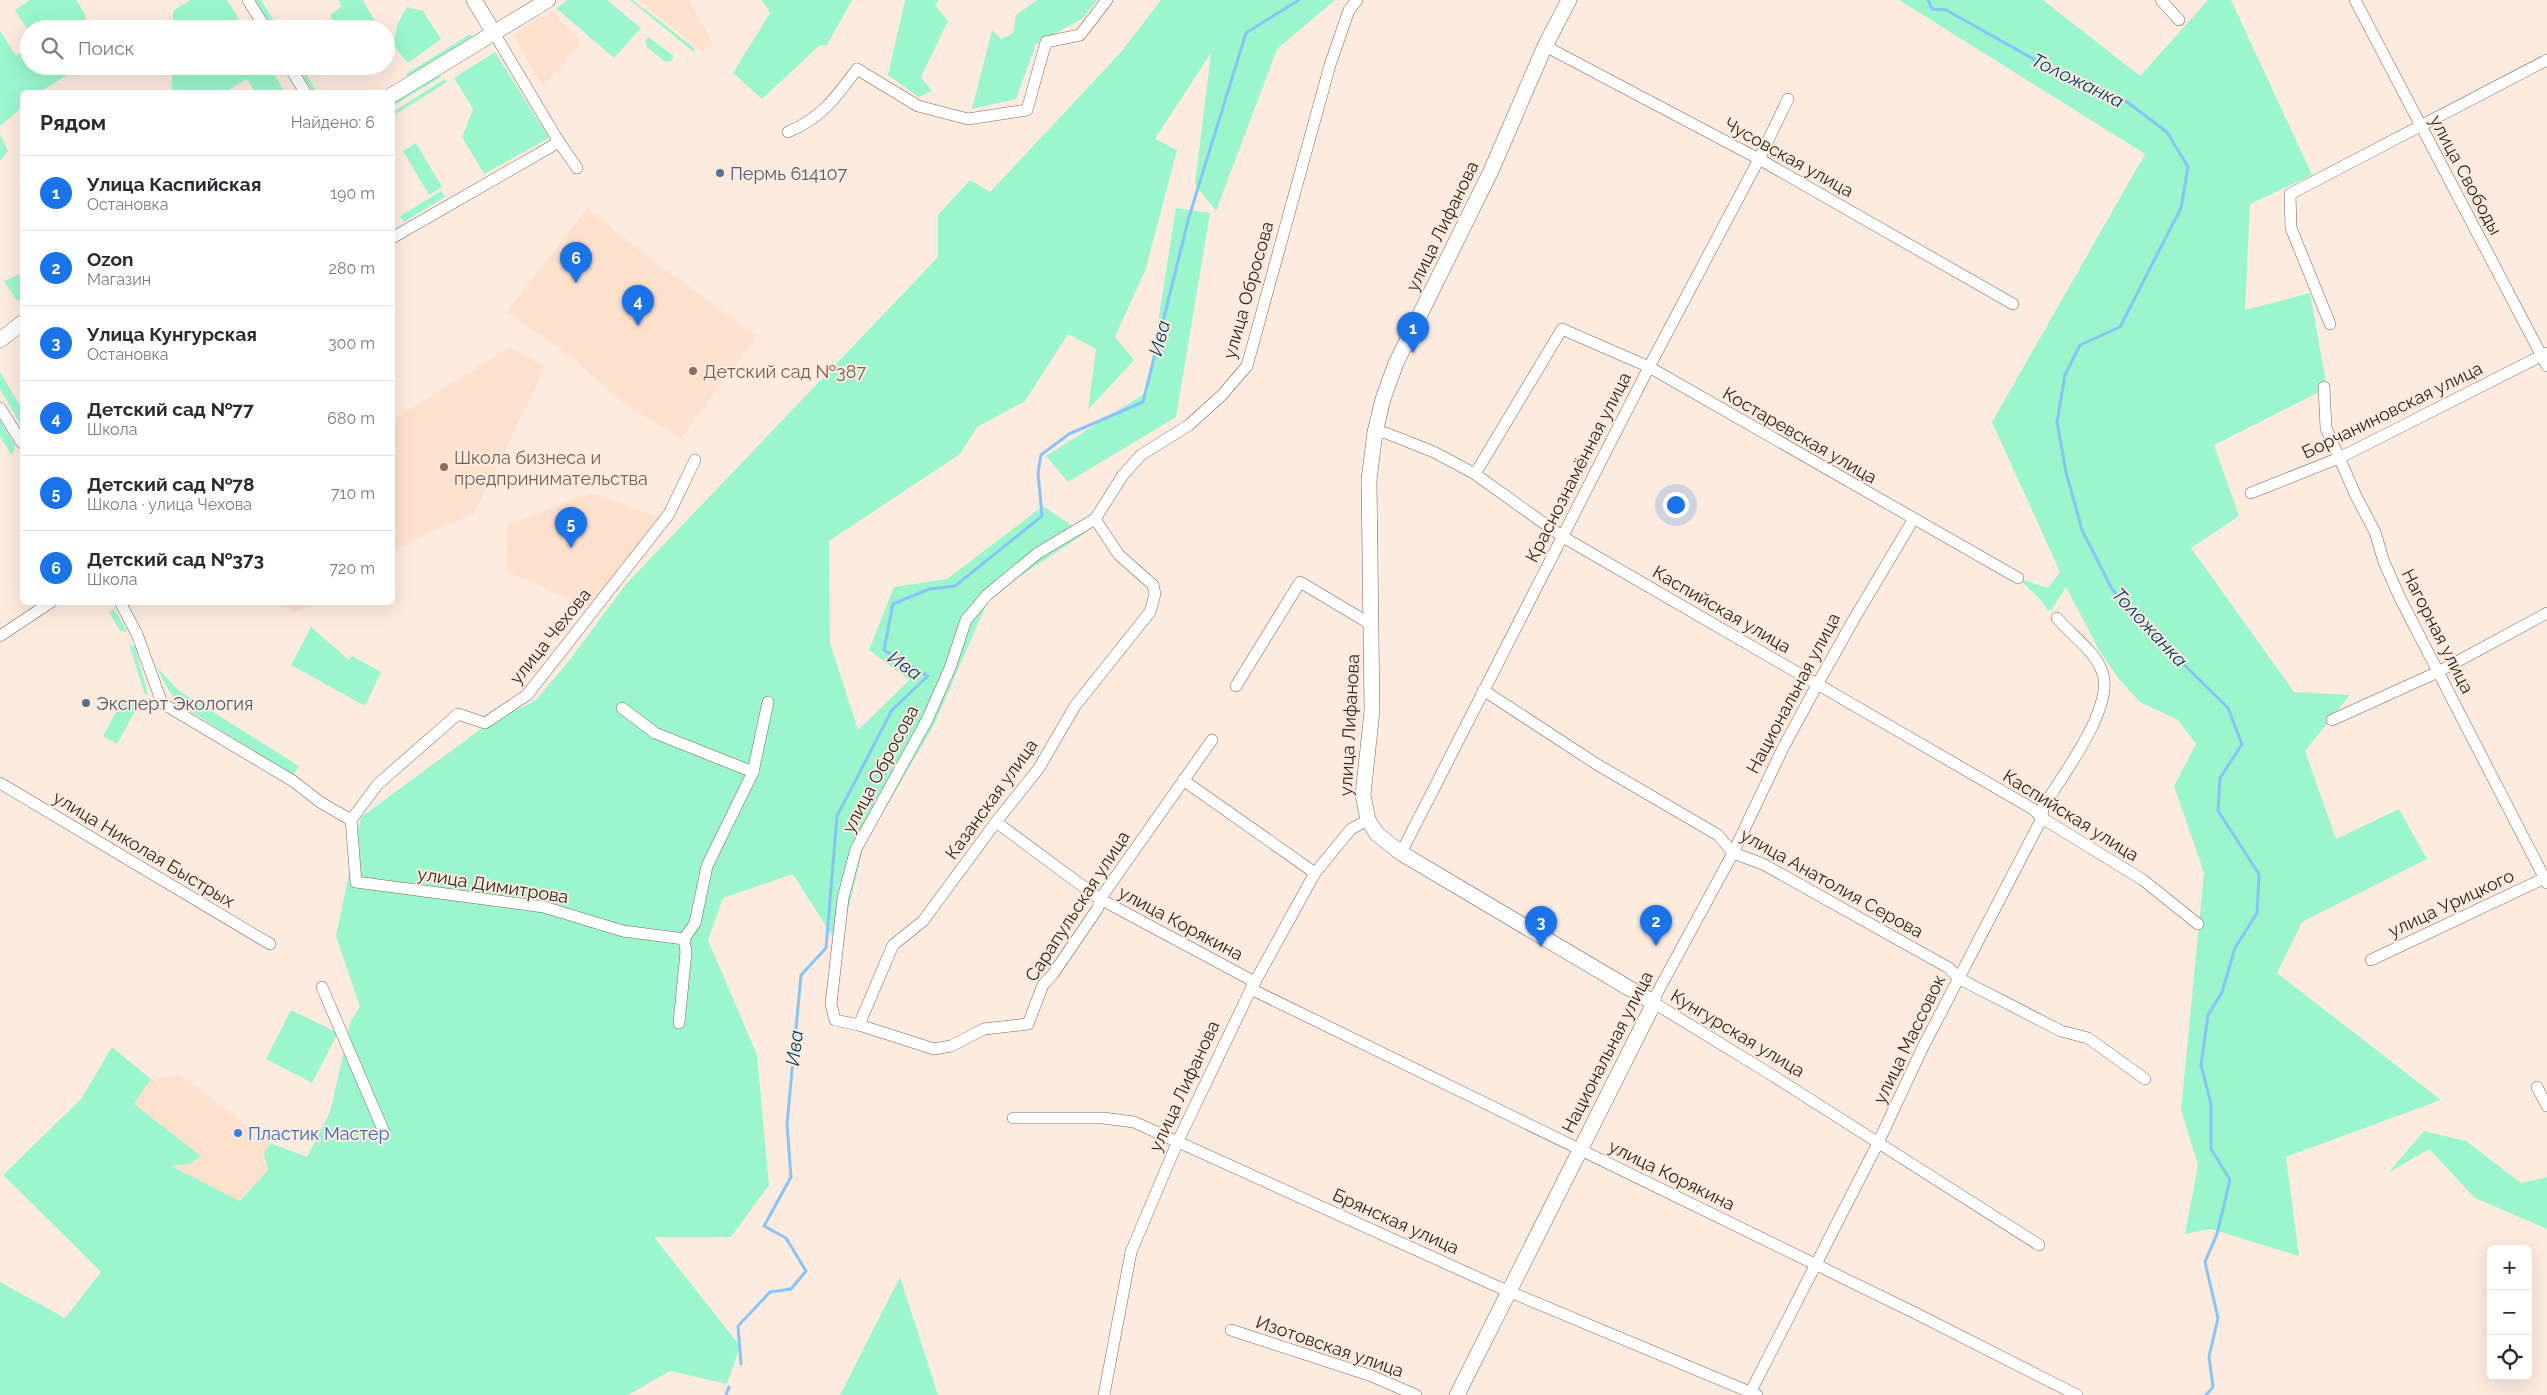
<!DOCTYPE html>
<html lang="ru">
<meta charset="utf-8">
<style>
:root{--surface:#fff;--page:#f7f7f7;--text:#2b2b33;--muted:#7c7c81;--line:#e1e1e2;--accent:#1a73e8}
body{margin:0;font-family:Raleway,sans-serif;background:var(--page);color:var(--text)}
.controls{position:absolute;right:15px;bottom:15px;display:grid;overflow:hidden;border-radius:8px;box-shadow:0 5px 20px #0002}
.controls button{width:45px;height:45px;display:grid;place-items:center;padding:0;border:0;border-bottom:1px solid var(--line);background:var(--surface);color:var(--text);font:25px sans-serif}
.you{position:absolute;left:1675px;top:504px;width:18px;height:18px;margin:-12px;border:4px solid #fff;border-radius:50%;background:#1a73e8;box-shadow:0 0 0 8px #1a73e833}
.badge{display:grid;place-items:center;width:32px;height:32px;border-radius:50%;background:var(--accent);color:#fff;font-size:16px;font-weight:700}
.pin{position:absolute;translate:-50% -41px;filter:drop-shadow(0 1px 2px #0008)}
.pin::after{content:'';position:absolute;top:26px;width:18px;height:15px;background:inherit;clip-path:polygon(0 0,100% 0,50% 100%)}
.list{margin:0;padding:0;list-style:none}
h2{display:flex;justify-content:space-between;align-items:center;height:65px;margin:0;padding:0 20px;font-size:21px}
h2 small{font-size:16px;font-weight:400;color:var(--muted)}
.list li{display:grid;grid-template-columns:32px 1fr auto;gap:15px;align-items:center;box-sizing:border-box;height:75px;padding:0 20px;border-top:1px solid var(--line)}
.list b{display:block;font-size:19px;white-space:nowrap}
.list p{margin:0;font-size:16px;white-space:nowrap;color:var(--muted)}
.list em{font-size:16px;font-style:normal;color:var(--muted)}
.icon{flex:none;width:28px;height:28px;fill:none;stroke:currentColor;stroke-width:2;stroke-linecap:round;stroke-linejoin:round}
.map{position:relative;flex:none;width:2547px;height:1395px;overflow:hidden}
.search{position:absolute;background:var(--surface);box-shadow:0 5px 20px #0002;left:20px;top:20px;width:375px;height:55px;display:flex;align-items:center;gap:12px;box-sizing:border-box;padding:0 18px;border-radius:28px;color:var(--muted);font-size:19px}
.panel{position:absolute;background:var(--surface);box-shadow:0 5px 20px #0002;left:20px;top:90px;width:375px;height:515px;border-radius:8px}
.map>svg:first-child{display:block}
</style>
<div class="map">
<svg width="2547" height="1395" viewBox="0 0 2547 1395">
<rect width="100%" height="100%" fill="#fdebdf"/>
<g fill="#fde1cd">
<polygon points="638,0 688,0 713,43 702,51"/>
<polygon points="551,11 578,39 579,45 543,87 513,35"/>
<polygon points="587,208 646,255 757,336 681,438 628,406 566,353 507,312"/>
<polygon points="510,347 545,367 474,514 428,532 393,553 393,420"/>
<polygon points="591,493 659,517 590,608 506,571 507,525"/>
<polygon points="282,603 311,603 295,613"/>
<polygon points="180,1075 270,1143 264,1153 268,1170 240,1201 170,1165 134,1104 151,1079"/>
</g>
<g fill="#9bf6cd">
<polygon points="30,0 76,0 85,14 87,29 29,29 29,32 15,10"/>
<polygon points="190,0 227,0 245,29 173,29 173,11"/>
<polygon points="255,0 261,0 279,29 273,29"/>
<polygon points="338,0 363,0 375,21 362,29 337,29 330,15 342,6"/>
<polygon points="568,0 607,0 641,28 614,58 556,8"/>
<polygon points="630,0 633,0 694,48 695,53"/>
<polygon points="762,0 852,0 827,45 819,46 762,99 733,73 770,13"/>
<polygon points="905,0 939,0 935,5 948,21 921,77 932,91 919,97 888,75"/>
<polygon points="1037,0 1097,0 1082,19 1036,44 1016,99 972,109 992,30 1001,39 1013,33 1016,15"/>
<polygon points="1161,0 1335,0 1277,49 1216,211 1195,184 1211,53 1155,139 1177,150 1146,268 1115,337 1134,360 1088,410 1096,349 1068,334 1025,401 977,427 960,454 829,541 830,643 858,730 909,680 869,650 894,587 947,579 1043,506 1084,534 990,596 934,725 864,845 839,947 793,874 723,898 708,940 757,1055 769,1185 731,1237 654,1237 740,1346 727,1384 670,1371 628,1395 0,1395 0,1282 65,1318 101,1272 3,1175 81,1099 112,1047 151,1079 134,1104 201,1156 190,1164 171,1166 240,1201 268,1170 264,1153 270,1143 307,1157 330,1112 351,1020 360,1007 336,936 361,817 481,729 536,700 568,662 627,583 938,257 938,215 970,180 990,192 1121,52"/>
<polygon points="1899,0 2043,0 2140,76 2208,0 2231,0 2312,175 2250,204 2245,310 2310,293 2327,388 2214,445 2239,516 2191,548 2294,692 2350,695 2305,751 2336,839 2399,809 2427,859 2302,922 2277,973 2441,1100 2286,1157 2299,1256 2211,1229 2185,1234 2198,1165 2181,1110 2204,873 2174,786 2196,744 2178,720 2140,702 2118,678 2099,650 2066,587 2051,611 2047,610 2041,600 2018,578 2048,588 2060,572 1992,422 2145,154"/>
<polygon points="407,7 423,11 441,39 408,63 393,45 398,23"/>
<polygon points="0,31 16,56 29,48 29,66 76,66 72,72 40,92 22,92 22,107 0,126"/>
<polygon points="470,34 472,37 408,77 406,74"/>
<polygon points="648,37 674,56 671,61 665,62 647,47 645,40"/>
<polygon points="495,52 549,138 484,174 462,137 473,109 454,78"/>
<polygon points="172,66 269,66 285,92 255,92 247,79 230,89 232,92 172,92"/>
<polygon points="296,66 301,66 317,92 313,92"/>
<polygon points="439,74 441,77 393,106 393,102"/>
<polygon points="445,79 447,82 393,116 393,112"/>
<polygon points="0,134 8,151 0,161"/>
<polygon points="416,143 442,187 429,195 403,151"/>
<polygon points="441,191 445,197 404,222 400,216"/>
<polygon points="1176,208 1210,213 1176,417 1068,482 1046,456 1147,392"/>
<polygon points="22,273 22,298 17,301 4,281"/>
<polygon points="0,372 22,409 22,427 0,389"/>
<polygon points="0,420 15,445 14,452 11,455 0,436"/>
<polygon points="114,609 127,631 126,632 120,631 109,612"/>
<polygon points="311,627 349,660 352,656 381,672 365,706 291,665"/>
<polygon points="129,644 135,647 148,694 145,695"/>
<polygon points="156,666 178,690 299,766 293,776 179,704 168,689"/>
<polygon points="124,697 138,706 117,744 103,736"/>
<polygon points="291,1010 338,1033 312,1083 266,1059"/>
<polygon points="2424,1131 2466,1141 2521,1183 2547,1177 2547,1229 2475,1198 2429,1149 2388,1173"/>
<polygon points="900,1277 938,1395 840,1395"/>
</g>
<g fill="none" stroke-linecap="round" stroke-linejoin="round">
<g stroke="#87c5f9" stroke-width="3">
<polyline points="1928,0 1932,9 1946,10 2037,61 2123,99 2167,132 2188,167 2181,208 2120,327 2080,345 2065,375 2057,422 2066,472 2082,530 2112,589 2152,633 2228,708 2242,744 2220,778 2218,811 2259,874 2257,913 2235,948 2222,992 2208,1015 2201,1065 2211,1104 2211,1149 2230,1180 2217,1234 2205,1262 2218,1318 2209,1357 2213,1387 2206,1395"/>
<polyline points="741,1364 738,1326 770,1292 791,1289 806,1271 786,1238 764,1226 791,1177 787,1124 801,975 826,948 837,816 892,710 928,676 884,650 893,604 929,589 955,586 1042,516 1038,473 1041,455 1069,434 1143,402 1189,217 1246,33 1299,0"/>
<polyline points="726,1395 729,1387"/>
</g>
<defs>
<g id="minor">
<polyline points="248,0 266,29"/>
<polyline points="2161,0 2179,20"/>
<polyline points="2355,0 2547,366"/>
<polyline points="494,33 559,142 577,168"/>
<polyline points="1545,46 1759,159 2013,304"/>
<polyline points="289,66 305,92"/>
<path d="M 788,132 C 822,118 836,97 857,69 L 918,106 L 968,119 L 1027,110 L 1046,42 L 1080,35 L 1107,0"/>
<polyline points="392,238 559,142"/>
<polyline points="2330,324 2291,228 2290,194 2547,60"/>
<polyline points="2324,387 2326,428 2356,496 2375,532 2384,562 2400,598 2547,883"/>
<polyline points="0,408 22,443"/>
<polyline points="1375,432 1386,433 1434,452 1475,474 1563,537 2033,809 2042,818 2143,880 2198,924"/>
<polyline points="1475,474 1562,329 1649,367 2018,578"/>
<polyline points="2251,493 2339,458 2547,353"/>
<polyline points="1913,520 1854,619 1817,685 1783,748 1733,853 1656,995 1654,1003 1767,1072 2039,1245"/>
<polyline points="120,602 137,634 162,703 293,781 320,802 351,820"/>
<polyline points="0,636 51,602"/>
<polyline points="1236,686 1300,582 1372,625"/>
<polyline points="1483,690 1598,765 1718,835 1733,853 1763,864 1949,968 1958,978 2061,1031 2088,1038 2145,1079"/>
<polyline points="622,708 655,733 753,772"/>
<polyline points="2332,720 2438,672 2547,613"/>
<polyline points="1212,740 1100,899 1098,908 1053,974 1043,985 1028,1024 984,1029 951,1046 934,1049 859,1025 835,1020 831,1004 843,898 856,849 927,720 950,668 966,620 987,595 1038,553 1095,519 1123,475 1141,455 1189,425 1222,395 1247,366 1330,65 1349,10 1357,0"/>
<polyline points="1183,780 1315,873"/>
<polyline points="0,783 270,944"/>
<polyline points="351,820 378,784 458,714 485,723 527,695 669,514 695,460"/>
<polyline points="351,820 356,882 544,907 623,931 684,939"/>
<polyline points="996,822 1100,899 1255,982"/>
<polyline points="1401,853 1649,367 1759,159 1788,99"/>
<polyline points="2371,960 2547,877"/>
<polyline points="322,987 384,1132"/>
<polyline points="1251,989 1913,1312 2077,1395"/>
<polyline points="679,1023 686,952 684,939 695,923 707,866 753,772 768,702"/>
<polyline points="859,1025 893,945 923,921 996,822 1039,768 1075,706 1150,612 1155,594 1153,585 1119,555 1095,519"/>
<polyline points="2537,1087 2547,1106"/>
<polyline points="1013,1118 1103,1118 1134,1122 1496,1286 1757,1395"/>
<polyline points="1231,1330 1369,1375 1416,1395"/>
<polyline points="1104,1395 1131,1252 1178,1141 1251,989 1315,873 1351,829 1368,820"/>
<path d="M 1749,1395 L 1878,1143 L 1923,1047 L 2042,818 L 2043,807 C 2062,776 2113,710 2103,674 C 2096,651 2072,636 2057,618"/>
</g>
<g id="tertiary">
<polyline points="474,0 494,33"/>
<polyline points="392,95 548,0"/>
<polyline points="0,340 22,323"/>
<polyline points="1457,1395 1654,1003 1401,853 1377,834 1368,820 1363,795 1372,711 1369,480 1375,432 1383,399 1396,363 1491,171 1545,46 1569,0"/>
</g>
</defs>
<use href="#minor" stroke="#786658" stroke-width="12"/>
<use href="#tertiary" stroke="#786658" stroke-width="16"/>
<use href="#minor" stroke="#fff" stroke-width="11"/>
<use href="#tertiary" stroke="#fff" stroke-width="15"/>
</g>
<g fill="#5c6f8a" stroke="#fdebdf" stroke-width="2">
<circle cx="720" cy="173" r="5"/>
<circle cx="86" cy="703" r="5"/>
</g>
<g fill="#8d6e63" stroke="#fdebdf" stroke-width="2">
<circle cx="693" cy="371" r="5"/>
<circle cx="444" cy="467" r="5"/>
</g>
<circle fill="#3f7fe0" stroke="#fdebdf" stroke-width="2" cx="238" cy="1133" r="5"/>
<g text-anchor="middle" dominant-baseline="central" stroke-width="4" stroke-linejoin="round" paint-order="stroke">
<g font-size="18" fill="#302822" stroke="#fdebdf">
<text transform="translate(1789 157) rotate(29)">Чусовская улица</text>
<text transform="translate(2466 175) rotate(62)">улица Свободы</text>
<text transform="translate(1442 226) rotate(-64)">улица Лифанова</text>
<text transform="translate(1248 290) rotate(-74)">улица Обросова</text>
<text transform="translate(2392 410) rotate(-26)">Борчаниновская улица</text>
<text transform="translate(1800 435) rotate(30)">Костаревская улица</text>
<text transform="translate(1578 467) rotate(-63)">Краснознамённая улица</text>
<text transform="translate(1722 609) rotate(30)">Каспийская улица</text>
<text transform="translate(2438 631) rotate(63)">Нагорная улица</text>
<text transform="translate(550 636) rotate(-51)">улица Чехова</text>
<text transform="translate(1793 693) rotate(-62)">Национальная улица</text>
<text transform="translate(1349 725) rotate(-87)">улица Лифанова</text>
<text transform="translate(880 769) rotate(-62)">улица Обросова</text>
<text transform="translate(991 799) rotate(-54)">Казанская улица</text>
<text transform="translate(2071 815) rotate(32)">Каспийская улица</text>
<text transform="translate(144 849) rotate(31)">улица Николая Быстрых</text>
<text transform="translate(1832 883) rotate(29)">улица Анатолия Серова</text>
<text transform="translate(493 885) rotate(9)">улица Димитрова</text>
<text transform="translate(2451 903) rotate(-25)">улица Урицкого</text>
<text transform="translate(1077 906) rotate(-57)">Сарапульская улица</text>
<text transform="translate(1181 923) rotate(28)">улица Корякина</text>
<text transform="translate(1738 1033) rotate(31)">Кунгурская улица</text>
<text transform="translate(1909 1039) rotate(-64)">улица Массовок</text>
<text transform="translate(1607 1052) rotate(-63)">Национальная улица</text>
<text transform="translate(1184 1086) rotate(-65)">улица Лифанова</text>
<text transform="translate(1672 1175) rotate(26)">улица Корякина</text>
<text transform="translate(1396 1221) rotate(24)">Брянская улица</text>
<text transform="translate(1330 1346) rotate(19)">Изотовская улица</text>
</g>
<g font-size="18" fill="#4e5e75" stroke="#fdebdf" text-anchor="start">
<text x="730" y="173">Пермь 614107</text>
<text x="96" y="703">Эксперт Экология</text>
</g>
<g font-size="18" fill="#785e54" stroke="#fdebdf" text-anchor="start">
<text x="703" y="371">Детский сад №387</text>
<text x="454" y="457">Школа бизнеса и<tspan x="454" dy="21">предпринимательства</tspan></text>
</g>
<g font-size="18" fill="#366cbe" stroke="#fdebdf" text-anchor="start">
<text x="248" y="1133">Пластик Мастер</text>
</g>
<g font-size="19" font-style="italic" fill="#00426b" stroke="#fdebdf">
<text transform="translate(2078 80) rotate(26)">Толожанка</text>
<text transform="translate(1159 338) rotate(-76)">Ива</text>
<text transform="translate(2150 627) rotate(47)">Толожанка</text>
<text transform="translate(905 665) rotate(35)">Ива</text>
<text transform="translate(794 1048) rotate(-84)">Ива</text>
</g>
</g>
</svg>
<div class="controls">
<button>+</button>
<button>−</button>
<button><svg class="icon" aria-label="locate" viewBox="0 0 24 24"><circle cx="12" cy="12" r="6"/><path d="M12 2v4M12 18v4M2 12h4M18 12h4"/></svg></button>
</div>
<div class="you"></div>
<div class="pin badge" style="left:1413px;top:353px">1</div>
<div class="pin badge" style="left:1656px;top:946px">2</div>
<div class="pin badge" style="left:1541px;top:947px">3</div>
<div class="pin badge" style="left:638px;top:326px">4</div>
<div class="pin badge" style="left:571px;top:548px">5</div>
<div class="pin badge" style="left:576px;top:283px">6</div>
<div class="search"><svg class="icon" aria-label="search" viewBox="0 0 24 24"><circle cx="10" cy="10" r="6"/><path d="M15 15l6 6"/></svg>Поиск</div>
<section class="panel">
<h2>Рядом<small>Найдено: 6</small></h2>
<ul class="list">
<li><span class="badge">1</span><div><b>Улица Каспийская</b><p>Остановка</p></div><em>190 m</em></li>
<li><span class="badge">2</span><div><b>Ozon</b><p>Магазин</p></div><em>280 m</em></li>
<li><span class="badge">3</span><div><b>Улица Кунгурская</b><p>Остановка</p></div><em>300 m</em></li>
<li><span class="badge">4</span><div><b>Детский сад №77</b><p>Школа</p></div><em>680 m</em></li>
<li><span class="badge">5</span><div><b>Детский сад №78</b><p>Школа · улица Чехова</p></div><em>710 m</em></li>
<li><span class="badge">6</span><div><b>Детский сад №373</b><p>Школа</p></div><em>720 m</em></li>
</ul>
</section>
</div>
